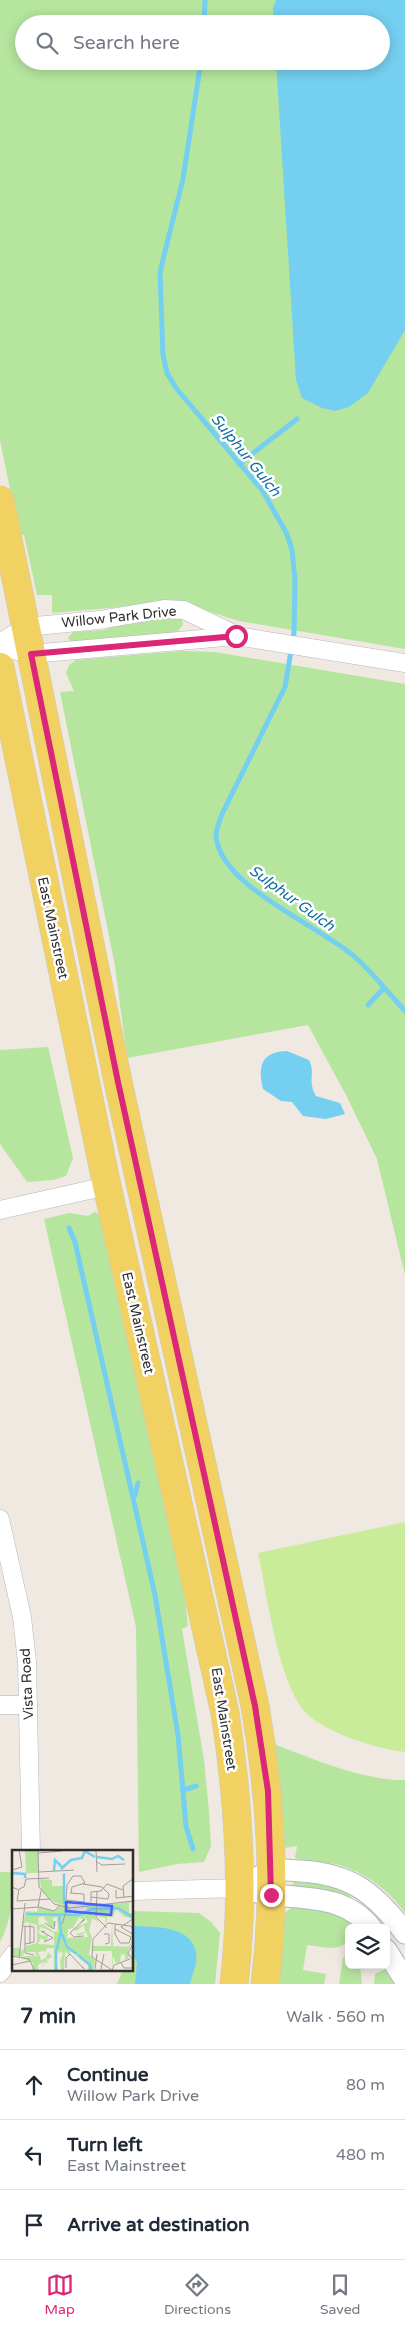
<!DOCTYPE html>
<meta charset="utf-8">
<style>
:root{--surface:#fff;--page:#f6f6f7;--text:#1f2937;--muted:#747a83;--line:#e0e1e3;--accent:#db2777}
body{margin:0;font-family:"Varela Round",sans-serif;background:var(--page);color:var(--text)}
.controls{position:absolute;right:15px;bottom:15px;display:grid;overflow:hidden;border-radius:8px;box-shadow:0 2px 12px #0003}
.controls button{width:45px;height:45px;display:grid;place-items:center;padding:0;border:0;border-bottom:1px solid var(--line);background:var(--surface);color:var(--text);font:25px sans-serif}
.stop{position:absolute;width:15px;height:15px;margin:-11px;border:4px solid #db2777;border-radius:50%;background:#fff}
.stop.end{background:#db2777;border-color:#fff;box-shadow:0 1px 5px #0008}
.list{margin:0;padding:0;list-style:none}
h2{display:flex;justify-content:space-between;align-items:center;height:65px;margin:0;padding:0 20px;font-size:21px}
h2 small{font-size:16px;font-weight:400;color:var(--muted)}
.list li{display:grid;grid-template-columns:32px 1fr auto;gap:15px;align-items:center;box-sizing:border-box;height:70px;padding:0 20px;border-top:1px solid var(--line)}
.list b{display:block;font-size:19px;white-space:nowrap}
.list p{margin:0;font-size:16px;white-space:nowrap;color:var(--muted)}
.list em{font-size:16px;font-style:normal;color:var(--muted)}
.icon{flex:none;width:28px;height:28px;fill:none;stroke:currentColor;stroke-width:2;stroke-linecap:round;stroke-linejoin:round}
.map{position:relative;flex:none;width:405px;height:1984px;overflow:hidden}
.search{position:absolute;background:var(--surface);box-shadow:0 2px 12px #0003;left:15px;right:15px;top:15px;height:55px;display:flex;align-items:center;gap:12px;box-sizing:border-box;padding:0 18px;border-radius:28px;color:var(--muted);font-size:19px}
.sheet{height:275px;background:var(--surface)}
nav{display:flex;justify-content:space-around;align-items:center;box-sizing:border-box;height:70px;border-top:1px solid var(--line);background:var(--surface);font-size:14px;color:var(--muted)}
nav a{display:grid;justify-items:center;gap:2px}
nav .on{color:var(--accent)}
.map>svg:first-child{display:block}
</style>
<div class="map">
<svg width="405" height="1984" viewBox="0 0 405 1984">
<rect width="100%" height="100%" fill="#efe9e1"/>
<g fill="#b6e59e" fill-rule="evenodd">
<path d="M 0,0 L 405,0 L 405,649 L 239,621 L 178,602 L 52,613 L 52,595 L 37,595 L 24,535 L 19,534 L 0,440 ZM 24,24 L 381,24 L 381,61 L 24,61 Z"/>
<polygon points="177,616 182,619 183,625 176,633 73,644 68,638 73,632 104,630 136,619"/>
<polygon points="181,651 215,652 405,684 405,1275 377,1159 347,1097 308,1025 127,1058 115,966 60,692 74,691 66,673 69,665 76,660"/>
<polygon points="48,1047 73,1158 66,1176 53,1180 27,1182 0,1144 0,1050"/>
<polygon points="95,1212 99,1214 183,1581 188,1626 182,1629 204,1760 209,1811 211,1846 204,1862 177,1864 139,1872 136,1627 44,1219 69,1213 88,1216"/>
<path d="M 272,1743 C 310,1758 364,1781 405,1780 L 405,1913 C 389,1889 358,1867 329,1863 C 317,1861 306,1862 295,1858 L 297,1846 L 284,1848 Z"/>
<path d="M 0,1872 L 13,1872 C 13,1896 12,1920 0,1942 Z"/>
<polygon points="294,1882 324,1884 350,1894 352,1900 291,1886"/>
<path d="M 302,1903 L 347,1919 C 351,1926 349,1927 349,1934 C 348,1955 320,1946 307,1945 L 303,1970 L 326,1974 L 324,1984 L 277,1984 L 284,1914 L 294,1905 Z"/>
<polygon points="133,1911 199,1913 211,1922 220,1933 215,1984 117,1984 123,1970 132,1970"/>
<polygon points="349,1952 349,1965 360,1965 362,1984 339,1984 343,1958"/>
<polygon points="385,1969 391,1971 400,1984 374,1984 375,1974"/>
</g>
<path fill="#c9ec9a" d="M 405,1522 L 405,1752 C 377,1749 326,1733 306,1713 C 278,1683 267,1594 258,1553 Z"/>
<g fill="#75cff0">
<polygon points="276,0 405,0 405,330 368,393 349,407 335,411 322,408 302,398 296,380 276,61 381,61 381,24 274,24 273,8"/>
<path d="M 287,1051 L 309,1060 C 316,1074 307,1080 316,1096 L 340,1103 L 345,1114 L 326,1119 L 303,1116 L 292,1102 L 281,1101 L 263,1089 C 258,1067 260,1052 287,1051 Z"/>
<path d="M 133,1926 C 153,1927 192,1925 196,1953 C 198,1963 192,1975 190,1984 L 135,1984 L 137,1963 L 133,1955 Z"/>
</g>
<g fill="none" stroke-linecap="round" stroke-linejoin="round">
<g stroke="#75cff0" stroke-width="5">
<polyline points="204,24 205,0"/>
<path d="M 201,61 L 183,179 L 160,272 L 163,355 L 167,373 L 176,388 L 262,490 L 287,534 L 292,550 L 295,580 L 294,633 L 285,687 L 222,814 C 220,820 216,829 216,836 C 220,887 321,926 356,958 C 374,974 389,994 405,1011"/>
<polyline points="239,464 297,419"/>
<polyline points="368,1005 384,988"/>
<polyline points="69,1228 75,1242 155,1595 178,1735 186,1826 193,1849"/>
<polyline points="135,1495 138,1483"/>
<polyline points="183,1790 196,1786"/>
</g>
<defs>
<g id="minor">
<polyline points="0,643 25,627 99,620 164,609 184,610 236,635"/>
<polyline points="0,647 31,654 236,636 405,663"/>
<polyline points="0,1210 107,1186"/>
<polyline points="0,1519 22,1617 27,1662 31,1852"/>
<polyline points="0,1705 28,1705"/>
<polyline points="132,1891 240,1888"/>
<polyline points="0,1973 14,1954"/>
</g>
<g id="tertiary">
<path d="M 240,1888 C 250,1882 260,1875 271,1871 C 279,1868 292,1871 301,1871 C 352,1874 376,1894 405,1933"/>
<path d="M 257,1892 C 297,1901 342,1891 371,1928"/>
<polyline points="386,1950 405,1980"/>
</g>
<g id="primary">
<path d="M 0,500 L 118,1082 L 255,1706 C 271,1798 277,1891 265,1984"/>
<path d="M 0,667 L 107,1186 L 225,1713 C 239,1803 245,1893 234,1984"/>
</g>
</defs>
<use href="#minor" stroke="#b4b7c1" stroke-width="19"/>
<use href="#tertiary" stroke="#b4b7c1" stroke-width="23"/>
<use href="#primary" stroke="#c9c9c9" stroke-width="29"/>
<use href="#minor" stroke="#fff" stroke-width="18"/>
<use href="#tertiary" stroke="#fff" stroke-width="21"/>
<use href="#primary" stroke="#f2d163" stroke-width="28"/>
</g>
<g fill="none" stroke-linecap="round" stroke-linejoin="round">
<polyline stroke="#db2777" stroke-width="6" points="236,636 31,654 118,1082 255,1706 268,1791 271,1895"/>
</g>
<g text-anchor="middle" dominant-baseline="central" stroke-width="5" stroke-linejoin="round" paint-order="stroke">
<g font-size="14" fill="#2e2e2e" stroke="#fff">
<text transform="translate(119 617) rotate(-6)">Willow Park Drive</text>
<text transform="translate(53 928) rotate(78)">East Mainstreet</text>
<text transform="translate(138 1323) rotate(77)">East Mainstreet</text>
<text transform="translate(27 1684) rotate(-93)">Vista Road</text>
<text transform="translate(224 1719) rotate(81)">East Mainstreet</text>
</g>
<g font-size="15" font-style="italic" fill="#0d6fa3" stroke="#fff">
<text transform="translate(246 455) rotate(51)">Sulphur Gulch</text>
<text transform="translate(292 898) rotate(36)">Sulphur Gulch</text>
</g>
</g>
<g transform="translate(12 1850)">
<rect width="121" height="121" fill="#efe9e1"/>
<path d="M 13,0 L 26,0 L 26,23 L 14,23 ZM 51,23 L 54,23 L 51,26 L 51,50 L 55,57 L 42,52 L 29,40 L 28,29 L 40,30 L 40,36 L 51,36 ZM 121,52 L 117,53 L 117,63 L 121,63 L 121,68 L 113,67 L 104,59 L 101,67 L 95,67 L 95,70 L 92,75 L 94,68 L 84,66 L 84,59 L 83,67 L 88,73 L 80,68 L 77,81 L 80,87 L 77,105 L 83,110 L 81,121 L 76,121 L 76,115 L 59,101 L 57,105 L 53,101 L 52,121 L 49,121 L 48,110 L 51,104 L 48,101 L 48,105 L 47,101 L 44,104 L 46,121 L 42,121 L 42,98 L 35,98 L 31,107 L 33,101 L 26,102 L 29,110 L 34,108 L 36,102 L 40,107 L 34,110 L 37,113 L 32,112 L 31,119 L 31,112 L 26,115 L 26,121 L 20,121 L 21,113 L 8,107 L 16,108 L 8,106 L 8,101 L 7,106 L 0,106 L 0,98 L 8,98 L 9,101 L 13,98 L 11,106 L 25,106 L 23,102 L 14,102 L 14,96 L 25,93 L 25,75 L 14,72 L 10,76 L 14,61 L 25,62 L 26,57 L 42,61 L 48,56 L 59,59 L 60,64 L 75,61 L 75,57 ZM 31,66 L 39,78 L 44,75 L 40,68 L 45,67 L 46,81 L 42,82 L 31,74 L 27,75 L 26,68 ZM 72,66 L 76,72 L 61,79 L 64,81 L 72,75 L 73,82 L 64,84 L 67,86 L 74,82 L 76,87 L 55,88 L 56,79 L 61,78 L 67,67 L 73,71 ZM 29,77 L 42,83 L 42,95 L 26,94 L 29,88 L 35,92 L 36,84 L 31,86 L 26,82 ZM 100,73 L 101,96 L 116,97 L 121,91 L 116,100 L 117,108 L 113,110 L 113,105 L 109,104 L 108,112 L 104,113 L 101,106 L 100,120 L 100,101 L 80,101 L 80,96 L 99,96 Z" fill="#b6e59e" fill-rule="evenodd"/>
<path fill="none" stroke="#75cff0" stroke-width="2.5" d="M 85,7 L 100,9 L 106,6 L 112,10M 49,19 L 59,10 L 70,8 L 73,1 L 83,7M 42,21 L 43,10 L 50,17M 0,23 L 13,24 L 13,28M 52,54 L 52,24M 14,64 L 67,65 L 80,59 L 106,58 L 120,67M 50,84 L 55,97 L 65,104M 66,105 L 78,115 L 79,121M 44,121 L 44,102 L 49,82 L 47,64"/>
<path fill="none" stroke="#a29e99" stroke-width="1" d="M 26,0 L 27,37 L 42,54 L 58,58 L 122,51M 84,0 L 85,22M 26,3 L 50,1M 85,12 L 90,15 L 113,14M 0,20 L 10,17 L 7,0M 27,22 L 62,20M 71,34 L 90,37 L 97,44 L 96,49 L 79,47M 0,37 L 7,40 L 5,51M 7,39 L 12,37 L 14,29 L 37,28M 104,40 L 104,48 L 122,46M 85,42 L 84,67 L 95,78M 58,43 L 72,44 L 72,54M 59,43 L 60,37 L 73,33 L 69,26 L 61,26 L 55,35 L 54,50 L 72,52M 112,48 L 111,36 L 122,28M 5,51 L 38,49M 79,52 L 79,42 L 89,41 L 95,34 L 111,40M 26,57 L 29,41M 0,59 L 27,57 L 42,61 L 47,56M 122,68 L 109,77 L 122,85M 69,72 L 73,69 L 58,83 L 62,87 L 72,86M 33,73 L 42,79 L 43,71M 50,74 L 56,56M 10,76 L 22,77 L 22,92 L 13,94M 13,76 L 13,103 L 22,105M 103,79 L 119,87 L 117,93 L 108,93 L 103,84 L 103,76 L 104,74M 92,84 L 97,84 L 97,93 L 93,94M 32,92 L 41,88 L 29,81 L 33,82M 122,92 L 116,103 L 122,112M 18,94 L 18,74M 0,106 L 17,109 L 23,121M 7,108 L 13,53M 109,113 L 112,118 L 122,118M 0,115 L 18,111M 54,118 L 54,108 L 58,104 L 72,119 L 70,116M 83,119 L 85,104M 89,119 L 92,104M 100,120 L 80,107 L 81,89 L 96,73 L 118,76 L 122,79M 100,121 L 102,115 L 118,109"/>
<path fill="#4264fb" fill-opacity="0.15" stroke="#4264fb" stroke-width="2.5" d="M 54,52 L 100,56 L 99,65 L 54,61 Z"/>
<rect width="121" height="121" fill="none" stroke="#2e2e2e" stroke-width="2.5"/>
</g>
</svg>
<div class="controls">
<button><svg class="icon" aria-label="layers" viewBox="0 0 24 24"><path d="M12 4l9 5-9 5-9-5zM3 14l9 5 9-5"/></svg></button>
</div>
<div class="stop" style="left:236px;top:636px"></div>
<div class="stop end" style="left:271px;top:1895px"></div>
<div class="search"><svg class="icon" aria-label="search" viewBox="0 0 24 24"><circle cx="10" cy="10" r="6"/><path d="M15 15l6 6"/></svg>Search here</div>
</div>
<section class="sheet">
<h2>7 min<small>Walk · 560 m</small></h2>
<ul class="list">
<li><svg class="icon" aria-label="ahead" viewBox="0 0 24 24"><path d="M12 20V5M6 11l6-6 6 6"/></svg><div><b>Continue</b><p>Willow Park Drive</p></div><em>80 m</em></li>
<li><svg class="icon" aria-label="left" viewBox="0 0 24 24"><path d="M17 20v-9H6M10 6l-5 5 5 5"/></svg><div><b>Turn left</b><p>East Mainstreet</p></div><em>480 m</em></li>
<li><svg class="icon" aria-label="arrive" viewBox="0 0 24 24"><path d="M6 21V4h12l-3 4 3 4H6"/></svg><div><b>Arrive at destination</b></div></li>
</ul>
</section>
<nav>
<a class="on"><svg class="icon" aria-label="map" viewBox="0 0 24 24"><path d="M3 6l6-2 6 2 6-2v14l-6 2-6-2-6 2zM9 4v14M15 6v14"/></svg>Map</a>
<a><svg class="icon" aria-label="directions" viewBox="0 0 24 24"><path d="M12 3l9 9-9 9-9-9zM9 14v-3h6M13 9l2 2-2 2"/></svg>Directions</a>
<a><svg class="icon" aria-label="saved" viewBox="0 0 24 24"><path d="M7 4h10v16l-5-4-5 4z"/></svg>Saved</a>
</nav>
